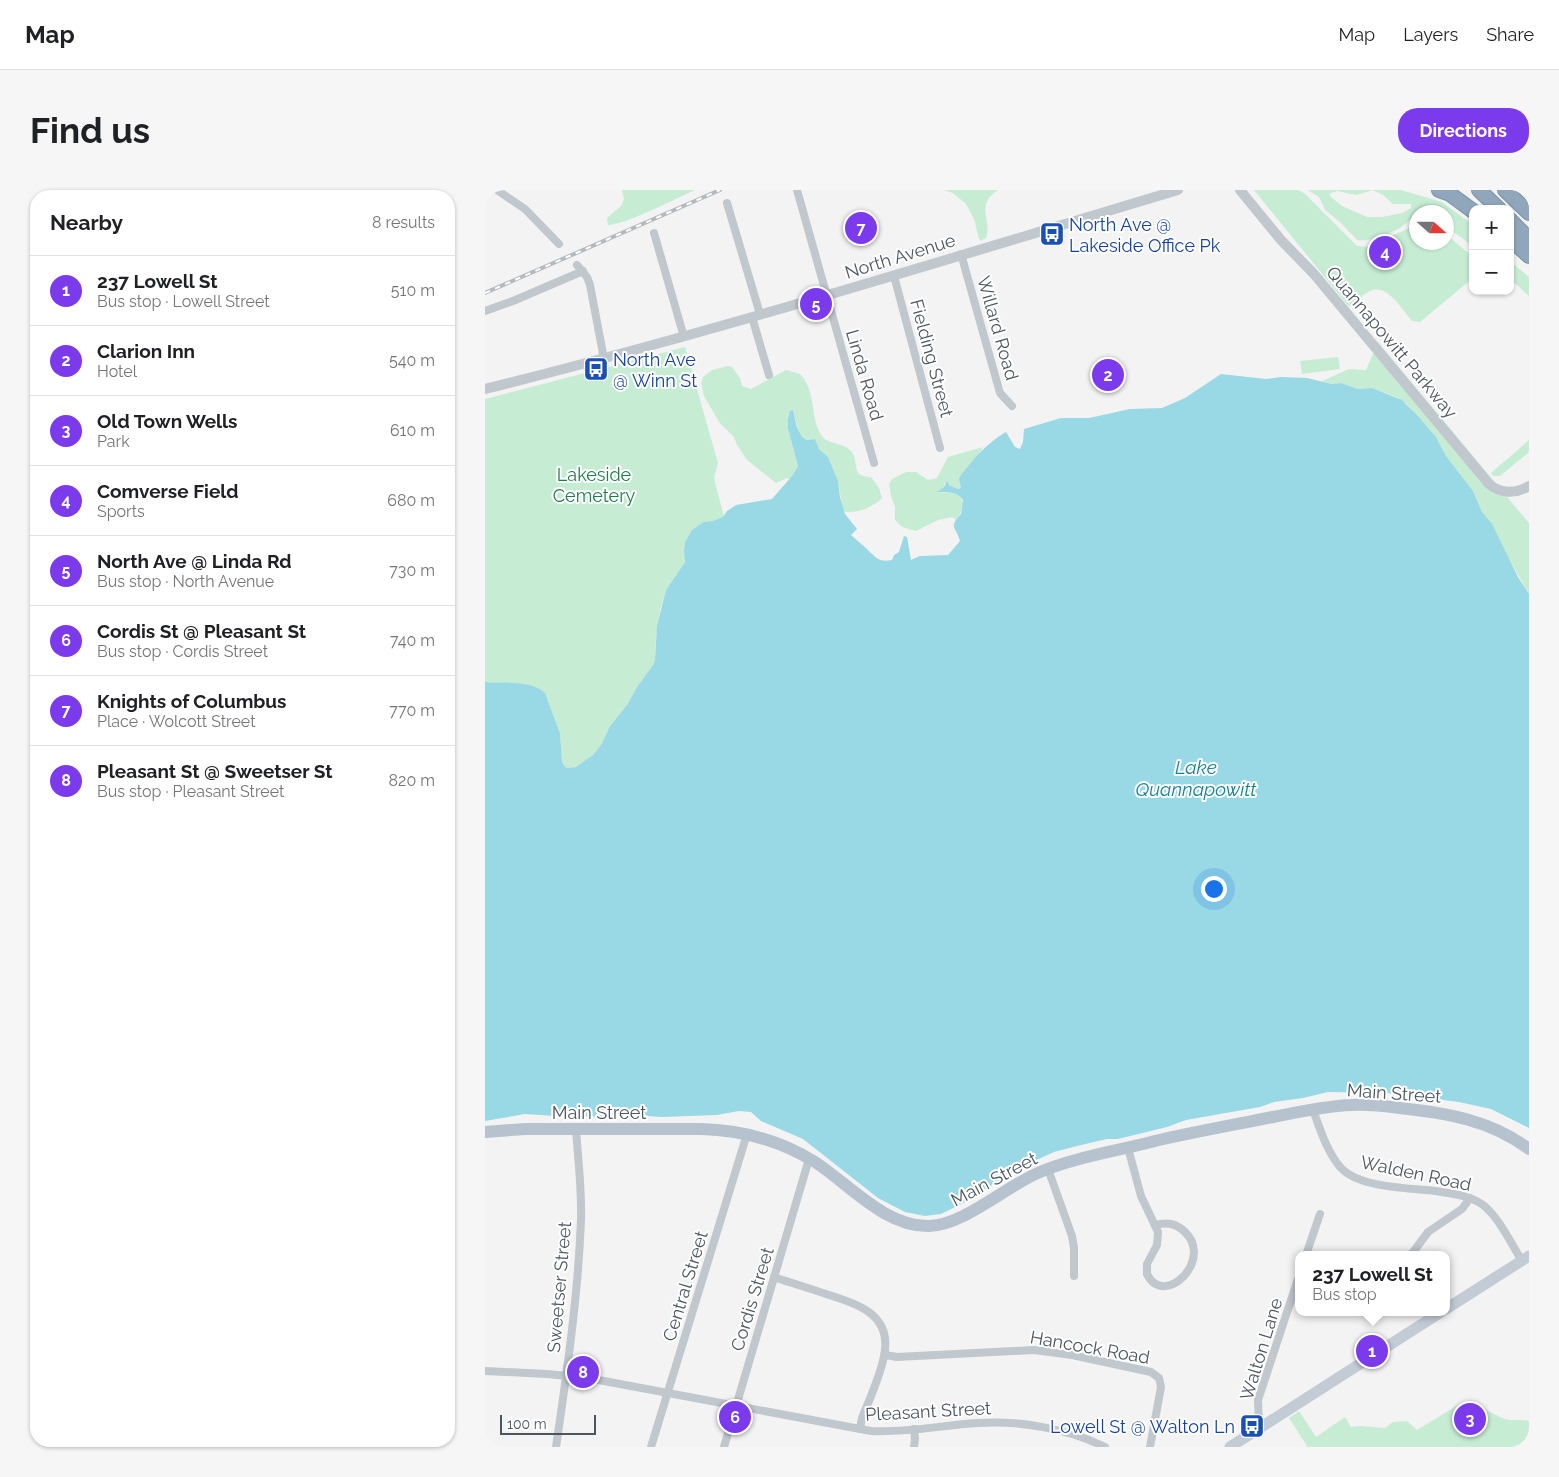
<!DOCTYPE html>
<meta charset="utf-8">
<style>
:root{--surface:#fff;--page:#f6f6f6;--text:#202124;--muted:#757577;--line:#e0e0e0;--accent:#7c3aed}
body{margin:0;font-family:Raleway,sans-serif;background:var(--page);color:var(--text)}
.controls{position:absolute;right:15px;top:15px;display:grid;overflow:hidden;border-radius:10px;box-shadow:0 1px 4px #0004}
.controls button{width:45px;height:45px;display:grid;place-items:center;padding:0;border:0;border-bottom:1px solid var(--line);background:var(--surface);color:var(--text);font:25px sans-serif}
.compass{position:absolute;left:924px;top:15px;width:45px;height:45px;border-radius:50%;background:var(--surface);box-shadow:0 1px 4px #0004;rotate:111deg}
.scale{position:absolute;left:15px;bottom:12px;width:96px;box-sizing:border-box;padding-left:5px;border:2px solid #4c565e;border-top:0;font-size:14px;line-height:18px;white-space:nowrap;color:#4c565e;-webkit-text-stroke:4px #fff;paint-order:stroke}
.you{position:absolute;left:728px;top:698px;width:18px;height:18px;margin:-12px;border:4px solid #fff;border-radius:50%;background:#1a73e8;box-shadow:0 0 0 8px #1a73e833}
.badge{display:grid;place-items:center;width:32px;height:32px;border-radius:50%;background:var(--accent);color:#fff;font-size:16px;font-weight:700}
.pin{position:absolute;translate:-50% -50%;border:2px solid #fff;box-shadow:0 1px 5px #0006}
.popup{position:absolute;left:810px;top:1061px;width:155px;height:65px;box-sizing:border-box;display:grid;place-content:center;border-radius:10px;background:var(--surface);filter:drop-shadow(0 1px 4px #0005);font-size:16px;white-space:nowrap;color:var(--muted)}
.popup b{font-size:19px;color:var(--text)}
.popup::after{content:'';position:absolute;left:50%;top:100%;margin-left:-10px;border:10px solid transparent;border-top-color:var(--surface)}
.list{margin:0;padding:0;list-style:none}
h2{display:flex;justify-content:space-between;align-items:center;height:65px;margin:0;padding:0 20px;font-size:21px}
h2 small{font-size:16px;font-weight:400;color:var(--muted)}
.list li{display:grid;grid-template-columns:32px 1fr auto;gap:15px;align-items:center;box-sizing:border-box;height:70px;padding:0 20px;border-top:1px solid var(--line)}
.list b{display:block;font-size:19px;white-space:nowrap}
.list p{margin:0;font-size:16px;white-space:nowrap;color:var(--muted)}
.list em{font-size:16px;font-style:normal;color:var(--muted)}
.map{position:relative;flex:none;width:1044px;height:1257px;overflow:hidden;border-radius:20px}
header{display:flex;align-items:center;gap:30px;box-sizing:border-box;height:70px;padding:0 25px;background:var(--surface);border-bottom:1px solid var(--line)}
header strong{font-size:24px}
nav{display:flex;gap:28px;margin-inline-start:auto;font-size:18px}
.intro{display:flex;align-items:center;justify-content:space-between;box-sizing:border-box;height:120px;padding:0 30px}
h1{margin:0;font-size:35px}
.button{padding:12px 22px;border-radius:20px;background:var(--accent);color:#fff;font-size:18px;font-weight:700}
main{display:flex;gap:30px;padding:0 30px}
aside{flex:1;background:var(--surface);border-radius:20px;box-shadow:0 1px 4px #0004}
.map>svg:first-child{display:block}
</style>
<header>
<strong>Map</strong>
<nav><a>Map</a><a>Layers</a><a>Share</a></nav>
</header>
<div class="intro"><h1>Find us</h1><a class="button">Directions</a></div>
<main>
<aside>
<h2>Nearby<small>8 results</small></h2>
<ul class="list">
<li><span class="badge">1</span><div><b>237 Lowell St</b><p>Bus stop · Lowell Street</p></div><em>510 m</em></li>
<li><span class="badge">2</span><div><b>Clarion Inn</b><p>Hotel</p></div><em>540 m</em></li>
<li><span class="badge">3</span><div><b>Old Town Wells</b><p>Park</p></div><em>610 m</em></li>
<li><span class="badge">4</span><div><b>Comverse Field</b><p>Sports</p></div><em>680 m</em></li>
<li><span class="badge">5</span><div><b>North Ave @ Linda Rd</b><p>Bus stop · North Avenue</p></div><em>730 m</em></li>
<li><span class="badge">6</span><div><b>Cordis St @ Pleasant St</b><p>Bus stop · Cordis Street</p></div><em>740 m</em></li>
<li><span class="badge">7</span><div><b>Knights of Columbus</b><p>Place · Wolcott Street</p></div><em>770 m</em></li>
<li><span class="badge">8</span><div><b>Pleasant St @ Sweetser St</b><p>Bus stop · Pleasant Street</p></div><em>820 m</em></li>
</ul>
</aside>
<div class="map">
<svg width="1044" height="1257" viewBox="0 0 1044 1257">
<rect width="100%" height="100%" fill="#f4f3f3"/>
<g fill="#c7ecd4" fill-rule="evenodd">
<path d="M 137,0 L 210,0 C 192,8 140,35 123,35 L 122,28 L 136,16 L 139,9 Z"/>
<path d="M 458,0 L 513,0 C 489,16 508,30 501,48 L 496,51 L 494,49 L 489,29 L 481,14 L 468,3 Z"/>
<path d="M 769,0 L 813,0 L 819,3 L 872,56 L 883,57 L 924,38 L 931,32 L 932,52 L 962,52 L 962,45 L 988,67 L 988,88 L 935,132 L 927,131 C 918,121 904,96 888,100 C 879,103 871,111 864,117 Z"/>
<path d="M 823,0 L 916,0 L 957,12 L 988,35 L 988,57 L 977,48 L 962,38 L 962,22 L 932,22 L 931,25 C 925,29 921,34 915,38 C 906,43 882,53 872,50 L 855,32 L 840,20 L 834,7 ZM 888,0 L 898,5 L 908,14 L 926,14 L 926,18 L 917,23 L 897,27 L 882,27 L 857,16 L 846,7 L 844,4 L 852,1 L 871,5 Z"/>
<polygon points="1025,71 1044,87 1044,106 1025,89"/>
<polygon points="893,152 1044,333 1044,404 997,322 988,301 961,266 951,247 922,214 911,207 887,198 873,199 856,193 847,194 837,191 864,179 881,180"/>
<polygon points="200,157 233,273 229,288 239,327 207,340 200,352 199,361 200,372 181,400 175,421 171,446 170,470 168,475 152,497 142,515 125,536 116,555 108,565 91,577 81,578 77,572 75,543 63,510 42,494 0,492 0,209"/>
<polygon points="853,167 855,179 817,184 815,171"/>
<path d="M 243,176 L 247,177 L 255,188 L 257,196 L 266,199 L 301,180 L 315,184 C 331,200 325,226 336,245 C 343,256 361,251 368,264 C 372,270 369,281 376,285 C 379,287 383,286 387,288 L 394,298 L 397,308 C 389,317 369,325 358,321 L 353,291 L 343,267 L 334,259 L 330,249 L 322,250 L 314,243 L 308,220 L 304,225 L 303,239 L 313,276 L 305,289 L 302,288 L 291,293 L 262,270 L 252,255 L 249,247 L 234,232 L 219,206 L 216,193 L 218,187 L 227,180 Z"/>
<path d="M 1044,250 L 1044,262 L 1042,264 L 1015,286 L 1008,286 L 1006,283 C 1018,272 1031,262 1044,250 Z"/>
<path d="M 498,257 C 491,272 472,280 476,298 L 473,299 L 460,293 L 459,297 L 453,302 C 462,303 480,300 477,316 C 476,323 475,326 470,330 L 468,327 L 453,330 L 431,341 L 417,337 L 410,330 L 410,317 L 406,306 L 404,294 L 407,289 L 421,282 L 431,282 L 443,290 L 452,288 L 463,267 Z"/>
<path d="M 978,1212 C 993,1214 1005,1223 1020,1229 C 1025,1231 1036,1229 1044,1231 L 1044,1257 L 821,1257 L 822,1256 L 804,1228 L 814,1221 L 831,1247 L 860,1227 L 866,1237 L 876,1236 L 900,1238 L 908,1232 L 922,1231 L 932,1240 Z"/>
</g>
<path fill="#99d8e5" d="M 736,184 L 781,189 L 796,187 L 822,188 L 847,194 L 856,193 L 873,199 L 887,198 L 917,210 L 932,225 L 951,247 L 961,266 L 988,301 L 997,322 L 1007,334 L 1033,387 L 1044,404 L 1044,938 L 1006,919 L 974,912 L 902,903 L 843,902 L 818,908 L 789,912 L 775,917 L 701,930 L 682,937 L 633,949 L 622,949 L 596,955 L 569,962 L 532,979 L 480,1012 L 456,1024 L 440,1026 L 420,1022 L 393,1008 L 318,949 L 276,931 L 266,922 L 254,921 L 232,925 L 177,927 L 135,924 L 120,927 L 86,926 L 80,924 L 70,926 L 40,924 L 0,931 L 0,492 C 19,494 45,489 60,503 L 75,543 L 77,572 L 81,578 L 91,577 L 108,565 L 116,555 L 125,536 L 142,515 L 152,497 L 168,475 L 170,470 L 172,436 L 181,400 L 200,372 L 199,361 L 200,352 L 207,340 L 219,332 L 228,331 L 238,327 L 242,321 L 251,315 L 287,309 L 307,286 L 313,276 L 303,239 L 303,229 L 305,221 L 308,220 C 311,231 311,244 322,250 L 330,249 L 334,259 L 343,267 L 353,291 L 355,307 L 360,324 L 372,339 L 366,345 C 371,350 377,354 382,359 C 390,367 394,373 407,370 L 409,365 L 414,362 L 419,346 L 422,347 L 426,370 L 435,366 L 463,365 L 475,351 C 471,336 463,338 476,324 L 478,310 C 471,300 462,303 452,302 L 459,297 L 462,291 L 464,295 L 473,299 L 476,298 L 474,289 L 476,285 C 489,268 502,253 521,242 L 530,257 L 535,259 L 538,252 L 539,239 L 576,228 L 604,228 L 645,219 L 677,218 L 700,208 Z"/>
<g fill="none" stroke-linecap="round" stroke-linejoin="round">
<defs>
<g id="motorway">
<polyline points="954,0 965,4 988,21"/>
<polyline points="994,0 1014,19"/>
<polyline points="1020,0 1044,23"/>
<polyline points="1025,30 1044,49"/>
<polyline points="1025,49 1044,66"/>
</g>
</defs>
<use href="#motorway" stroke="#7b92a7" stroke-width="16"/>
<g stroke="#c0c7cd" stroke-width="8">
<polyline points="12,0 40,19 74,54"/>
<polyline points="312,0 389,273"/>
<polyline points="242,13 275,124"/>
<polyline points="169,43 199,147"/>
<polyline points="476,64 515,203 527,216"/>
<polyline points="92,75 102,87 105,95 119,169"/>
<polyline points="409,86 455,258"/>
<polyline points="0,121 28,111 98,81"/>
<polyline points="267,127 284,185"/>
<path d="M 828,920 C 835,939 842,962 856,978 C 875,998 924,998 951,1001 C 967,1004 984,1005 998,1015 C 1013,1026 1027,1055 1037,1071"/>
<path d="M 643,958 L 656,1006 L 673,1042 L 672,1055 L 662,1074 L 662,1084 C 679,1119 729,1070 700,1042 C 691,1033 682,1032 670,1035"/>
<polyline points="563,979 587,1046 589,1058 589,1086"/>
<polyline points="821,1065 835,1024"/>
<polyline points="926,1065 943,1042 977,1019 985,1008"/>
<path d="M 289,1087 C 306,1093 324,1098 341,1104 C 372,1114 408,1124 399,1166 C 395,1187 385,1208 377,1228 L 375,1239"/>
<polyline points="400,1165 412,1167 549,1160 587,1165 666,1182 674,1188 676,1197 665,1257"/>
<path d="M 0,1181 L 62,1184 L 103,1188 L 386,1241 C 422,1243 458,1235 493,1233 C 533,1230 584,1239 620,1257"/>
<polyline points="774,1238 773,1210 813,1089"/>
<path d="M 71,1257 C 82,1182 93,1106 96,1030 C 97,1000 93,969 91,939"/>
<polyline points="166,1257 262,944"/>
<polyline points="239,1257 324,969"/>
<polyline points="429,1257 430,1249 429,1239"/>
</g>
<g stroke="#c0c7cd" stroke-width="10">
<path d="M 755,0 L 796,50 L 829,84 L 1004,294 C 1016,304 1031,304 1044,296"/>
<path d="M 0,199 C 233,141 463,69 693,0"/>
</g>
<g stroke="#c3cbd4" stroke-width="11">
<polyline points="961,1119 1044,1066"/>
<polyline points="745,1257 956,1122"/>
</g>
<path stroke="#b6c3ce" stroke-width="12" d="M 0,942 L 40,939 L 216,939 C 256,940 296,951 330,972 C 364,994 400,1037 444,1036 C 479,1035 521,996 555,982 C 591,967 632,961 670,951 C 709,942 748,935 788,927 C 813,922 840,916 866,915 C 882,914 899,916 915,918 C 962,923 1005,930 1044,959"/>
<use href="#motorway" stroke="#90a7bb" stroke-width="14"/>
<defs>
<polyline id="rail" points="0,103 235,0"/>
</defs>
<use href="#rail" stroke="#b5b8bc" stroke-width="4"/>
<use href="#rail" stroke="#fff" stroke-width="2" stroke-dasharray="5.5" stroke-linecap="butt"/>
</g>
<defs>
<symbol id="bus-square" viewBox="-11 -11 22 22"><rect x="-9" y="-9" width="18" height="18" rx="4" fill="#1a4fb4" stroke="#fff"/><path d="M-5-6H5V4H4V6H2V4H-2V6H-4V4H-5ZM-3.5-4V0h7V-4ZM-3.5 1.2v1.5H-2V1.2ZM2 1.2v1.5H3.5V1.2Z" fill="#fff"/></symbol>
</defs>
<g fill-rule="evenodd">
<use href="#bus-square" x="553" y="30" width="28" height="28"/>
<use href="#bus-square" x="97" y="165" width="28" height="28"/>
<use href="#bus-square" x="753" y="1222" width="28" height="28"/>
</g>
<g text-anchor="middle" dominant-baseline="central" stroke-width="4" stroke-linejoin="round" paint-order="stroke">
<g font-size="18" fill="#164399" stroke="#fff" text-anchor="start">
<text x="584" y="34">North Ave @<tspan x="584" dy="21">Lakeside Office Pk</tspan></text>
<text x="128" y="169">North Ave<tspan x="128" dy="21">@ Winn St</tspan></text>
<text x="750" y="1236" text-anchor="end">Lowell St @ Walton Ln</text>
</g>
<g font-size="18" fill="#4c565e" stroke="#fff">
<text transform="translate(415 66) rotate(-17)">North Avenue</text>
<text transform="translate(513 138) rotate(74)">Willard Road</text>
<text transform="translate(907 152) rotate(50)">Quannapowitt Parkway</text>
<text transform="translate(447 168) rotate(75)">Fielding Street</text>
<text transform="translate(380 185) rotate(74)">Linda Road</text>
<text transform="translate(909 903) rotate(4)">Main Street</text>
<text x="114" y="922">Main Street</text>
<text transform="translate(931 983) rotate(12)">Walden Road</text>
<text transform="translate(509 989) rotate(-28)">Main Street</text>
<text transform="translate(200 1096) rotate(-73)">Central Street</text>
<text transform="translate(74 1097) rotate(-85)">Sweetser Street</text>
<text transform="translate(267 1109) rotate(-73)">Cordis Street</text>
<text transform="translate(605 1157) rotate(10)">Hancock Road</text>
<text transform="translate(776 1159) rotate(-73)">Walton Lane</text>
<text transform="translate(443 1221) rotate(-3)">Pleasant Street</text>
</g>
<g font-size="18" fill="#227b4b" stroke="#fff">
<text x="109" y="284">Lakeside<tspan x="109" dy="21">Cemetery</tspan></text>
</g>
<g font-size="19" font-style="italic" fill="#1a7f94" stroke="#fff">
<text x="711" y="577">Lake<tspan x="711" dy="22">Quannapowitt</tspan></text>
</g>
</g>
</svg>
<div class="controls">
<button>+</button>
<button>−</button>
</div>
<svg class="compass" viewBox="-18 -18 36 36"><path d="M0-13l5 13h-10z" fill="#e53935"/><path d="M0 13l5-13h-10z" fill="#757577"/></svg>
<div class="scale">100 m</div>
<div class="you"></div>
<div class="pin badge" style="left:887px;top:1161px">1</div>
<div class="popup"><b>237 Lowell St</b>Bus stop</div>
<div class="pin badge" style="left:623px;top:185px">2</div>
<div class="pin badge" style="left:985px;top:1229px">3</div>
<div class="pin badge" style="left:900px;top:62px">4</div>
<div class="pin badge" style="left:331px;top:114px">5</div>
<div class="pin badge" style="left:250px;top:1227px">6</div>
<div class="pin badge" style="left:376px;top:38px">7</div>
<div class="pin badge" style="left:98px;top:1182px">8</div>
</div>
</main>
